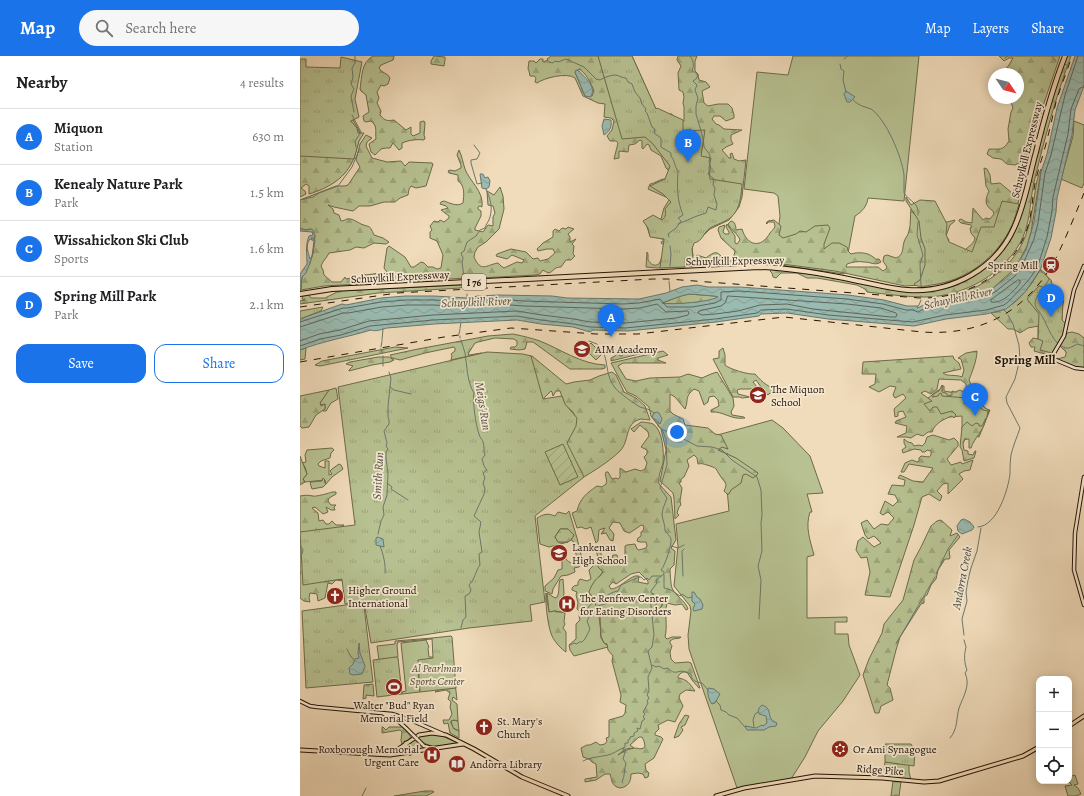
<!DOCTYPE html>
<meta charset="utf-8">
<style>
:root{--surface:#fff;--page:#f6f6f6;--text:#202124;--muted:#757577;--line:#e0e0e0;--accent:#1a73e8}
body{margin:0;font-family:Alegreya,serif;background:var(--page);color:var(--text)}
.controls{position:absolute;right:12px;bottom:12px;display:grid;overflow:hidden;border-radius:8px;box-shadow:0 2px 10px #0003}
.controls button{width:36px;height:36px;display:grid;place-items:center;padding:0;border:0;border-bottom:1px solid var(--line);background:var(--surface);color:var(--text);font:20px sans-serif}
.compass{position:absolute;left:688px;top:12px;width:36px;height:36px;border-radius:50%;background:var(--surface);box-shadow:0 2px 10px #0003;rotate:125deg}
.you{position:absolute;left:377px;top:376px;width:14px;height:14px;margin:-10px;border:3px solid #fff;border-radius:50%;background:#1a73e8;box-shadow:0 0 0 6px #1a73e833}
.badge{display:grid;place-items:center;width:26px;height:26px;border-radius:50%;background:var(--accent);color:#fff;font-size:13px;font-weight:700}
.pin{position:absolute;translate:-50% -33px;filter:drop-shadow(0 1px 2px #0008)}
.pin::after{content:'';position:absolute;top:21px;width:14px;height:12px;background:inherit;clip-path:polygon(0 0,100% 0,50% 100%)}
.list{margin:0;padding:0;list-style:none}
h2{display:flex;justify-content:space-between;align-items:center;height:52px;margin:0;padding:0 16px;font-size:17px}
h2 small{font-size:13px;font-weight:400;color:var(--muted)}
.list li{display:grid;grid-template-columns:26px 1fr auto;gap:12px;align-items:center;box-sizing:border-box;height:56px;padding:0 16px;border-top:1px solid var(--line)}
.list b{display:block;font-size:15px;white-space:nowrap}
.list p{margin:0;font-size:13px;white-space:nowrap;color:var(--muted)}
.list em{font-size:13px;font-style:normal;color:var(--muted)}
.actions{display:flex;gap:8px;padding:12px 16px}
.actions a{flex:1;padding:9px 0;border:1px solid var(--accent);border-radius:12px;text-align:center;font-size:14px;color:var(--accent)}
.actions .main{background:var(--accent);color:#fff}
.icon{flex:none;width:22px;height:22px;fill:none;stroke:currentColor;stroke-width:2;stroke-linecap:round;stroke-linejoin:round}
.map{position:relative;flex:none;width:784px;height:740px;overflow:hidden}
header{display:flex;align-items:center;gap:24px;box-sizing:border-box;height:56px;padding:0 20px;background:var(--accent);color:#fff}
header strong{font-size:19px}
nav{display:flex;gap:22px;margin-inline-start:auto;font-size:14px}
.search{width:280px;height:36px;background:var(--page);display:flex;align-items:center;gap:10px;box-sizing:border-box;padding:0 14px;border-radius:22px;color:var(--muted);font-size:15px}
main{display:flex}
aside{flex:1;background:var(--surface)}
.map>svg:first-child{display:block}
</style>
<header>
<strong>Map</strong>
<div class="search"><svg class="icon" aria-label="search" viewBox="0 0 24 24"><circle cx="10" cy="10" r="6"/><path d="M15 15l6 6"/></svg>Search here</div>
<nav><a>Map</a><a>Layers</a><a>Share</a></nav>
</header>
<main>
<aside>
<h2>Nearby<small>4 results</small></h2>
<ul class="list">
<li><span class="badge">A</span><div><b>Miquon</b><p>Station</p></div><em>630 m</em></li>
<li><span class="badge">B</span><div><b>Kenealy Nature Park</b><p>Park</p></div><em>1.5 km</em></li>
<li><span class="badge">C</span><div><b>Wissahickon Ski Club</b><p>Sports</p></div><em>1.6 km</em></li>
<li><span class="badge">D</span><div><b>Spring Mill Park</b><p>Park</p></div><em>2.1 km</em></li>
</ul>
<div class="actions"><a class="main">Save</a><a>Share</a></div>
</aside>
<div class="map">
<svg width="784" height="740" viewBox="0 0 784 740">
<defs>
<pattern id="forest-firs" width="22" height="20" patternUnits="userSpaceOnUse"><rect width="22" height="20" fill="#b7c191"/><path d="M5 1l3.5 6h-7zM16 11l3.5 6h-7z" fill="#9da57b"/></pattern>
<pattern id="cemetery-stones" width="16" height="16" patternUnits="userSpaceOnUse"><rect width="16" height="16" fill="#b7c191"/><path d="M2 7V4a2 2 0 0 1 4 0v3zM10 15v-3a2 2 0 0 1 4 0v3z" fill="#9da57b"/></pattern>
<pattern id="park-tufts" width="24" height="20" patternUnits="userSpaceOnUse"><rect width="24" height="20" fill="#b7c191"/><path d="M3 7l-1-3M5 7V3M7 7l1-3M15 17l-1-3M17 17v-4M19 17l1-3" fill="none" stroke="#9da57b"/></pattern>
<pattern id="garden-furrows" width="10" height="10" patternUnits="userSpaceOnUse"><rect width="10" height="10" fill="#b7c191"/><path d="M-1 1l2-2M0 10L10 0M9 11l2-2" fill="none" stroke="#9da57b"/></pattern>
<pattern id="water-waves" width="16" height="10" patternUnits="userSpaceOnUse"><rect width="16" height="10" fill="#9abbb2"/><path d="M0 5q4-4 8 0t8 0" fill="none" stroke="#85a097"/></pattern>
</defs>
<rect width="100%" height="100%" fill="#f0dbba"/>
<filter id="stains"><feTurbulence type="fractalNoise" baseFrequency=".005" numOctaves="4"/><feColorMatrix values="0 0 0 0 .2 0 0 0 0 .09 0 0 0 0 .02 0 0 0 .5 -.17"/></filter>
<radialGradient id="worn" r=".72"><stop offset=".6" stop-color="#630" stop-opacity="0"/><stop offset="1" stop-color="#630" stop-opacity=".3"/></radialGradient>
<g fill="#b7c191" stroke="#6e6a4a">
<path d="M 493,0 L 619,0 L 604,145 L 568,142 C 567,150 562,156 555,160 L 544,218 L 474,208 L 480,160 L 478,140 L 474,137 L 444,133 L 457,16 L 488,19 Z"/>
<polygon points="774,65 784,69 784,127 782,132 761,123 773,80"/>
<polygon points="291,287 302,298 296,304 285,293"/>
<polygon points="642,330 644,330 644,335 674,340 686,353 690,354 679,381 674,380 662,385 662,360 636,362 623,361 622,347 638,334 642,335"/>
<polygon points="36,332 38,343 31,347 26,355 23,355 25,352 25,348 20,349 21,345 29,334"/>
<path d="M 472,364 L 483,372 L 510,400 L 523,437 L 507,438 L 512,456 L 510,456 C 505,471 510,484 514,499 L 507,501 L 507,562 L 547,561 L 547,566 L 535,566 L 535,578 L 548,578 L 549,589 L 560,619 L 543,645 L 518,675 L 505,701 L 491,723 L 437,732 L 389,593 L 388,579 L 391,555 L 390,550 L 374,530 L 378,490 L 376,468 L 429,455 L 426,422 L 435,420 L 428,398 L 392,386 Z"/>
<polygon points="32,392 34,394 31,397 30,402 21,405 18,408 19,410 25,412 25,405 29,405 29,419 32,418 30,415 32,413 39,408 41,409 43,413 32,421 26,428 25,424 5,426 3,423 7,418 5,411 2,407 6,406 5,399 7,394"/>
<path d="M 269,455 L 277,482 L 283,507 L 279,511 L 274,512 L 275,516 L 268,519 L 261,520 L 253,533 L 252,538 L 245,535 L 245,530 L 254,522 L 258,514 L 262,513 L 262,505 L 258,501 L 259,498 L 264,498 C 266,505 268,505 274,509 L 278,507 L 273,485 L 271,484 L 274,479 L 268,473 L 260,473 L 255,481 L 258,486 L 268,486 L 249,491 L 240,488 L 237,462 C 244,458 248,457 255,460 L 258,456 L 266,458 Z"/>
<path d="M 296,507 L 299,508 L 299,512 L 303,515 C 299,524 288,528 291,539 C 298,545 299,560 300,569 C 301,573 300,578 301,582 C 302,584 304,586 305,588 L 307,588 L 308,591 L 274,600 L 270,594 L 269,589 L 276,583 L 276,568 L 280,564 L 279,560 L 280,556 L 277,553 L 278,547 L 276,539 L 277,536 L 272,534 L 272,532 L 274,530 L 278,529 L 278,526 L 280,523 L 287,525 L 291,523 L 289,514 Z"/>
<path d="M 263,523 L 264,537 L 262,548 L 265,557 L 255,555 L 249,556 L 247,537 L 255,542 L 257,541 C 260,536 258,529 260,524 Z"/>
<polygon points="358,540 363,541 364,544 361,551 357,555 354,551 358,546 355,543"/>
<polygon points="132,582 132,583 98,586 97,589 98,601 79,604 77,590 95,588 95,585"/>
<polygon points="126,584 129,591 128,592 129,601 133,601 134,602 118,610 120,636 102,638 102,636 106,635 101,587"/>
<polygon points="154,664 158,665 159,675 153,672 151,665"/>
<path d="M 130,678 L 142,680 L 159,687 C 141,689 132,696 117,681 Z"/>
<polygon points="114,683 126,692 109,695 107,693 107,689"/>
<polygon points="775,719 778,728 774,729 778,732 781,738 776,740 768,740 765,730 772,729 768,725 769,725 769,721"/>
</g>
<g fill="url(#forest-firs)" stroke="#6e6a4a" fill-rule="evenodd">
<path d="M 73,0 L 94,0 L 94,1 L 93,4 L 81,9 L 79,12 C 81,17 88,17 90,22 L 88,28 L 84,30 L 81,29 L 77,36 L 79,42 L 77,47 L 81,55 L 80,59 C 85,65 87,65 94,64 L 106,74 L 111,71 L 111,78 L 113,80 L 120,77 L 120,66 L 124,65 L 125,67 L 124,79 L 125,82 L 124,84 C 117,83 109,84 102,87 L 102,92 L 99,94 L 93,87 L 90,92 C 79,92 82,93 75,99 L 71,96 L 69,88 L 76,83 C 75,76 78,70 71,65 L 66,66 L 64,65 L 63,60 L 69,56 L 66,39 L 61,35 L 60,33 C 62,20 61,7 73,0 Z"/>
<polygon points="134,0 145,1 145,4 144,10 131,8 131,5"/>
<path d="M 251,0 L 332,0 L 378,102 L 366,184 L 350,180 L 346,168 L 361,163 L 364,152 L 369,144 L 368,142 L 348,133 L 350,128 C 356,127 361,122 367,123 L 369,115 L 366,112 L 361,100 L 351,94 L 349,89 L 347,88 L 343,93 L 342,92 L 342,85 L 340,84 L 335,88 L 329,89 L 328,96 L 319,95 L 319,102 L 314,103 L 318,87 L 316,85 L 310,85 L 307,80 L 312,74 L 314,65 L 311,62 L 304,61 L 305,48 L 298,47 L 283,40 L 275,22 C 267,16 244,22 237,27 L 235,26 L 236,22 L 234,20 L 230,20 L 229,15 L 228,13 L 229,5 L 234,5 L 236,7 L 240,3 L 243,3 L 243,6 L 248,4 L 247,3 ZM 279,13 C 286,17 291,27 294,35 L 292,40 L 285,40 L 275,16 Z"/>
<polygon points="378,0 397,0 395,5 395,15 398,18 399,24 406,26 410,31 402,35 404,47 408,50 418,48 428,48 432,52 434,59 434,62 426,65 420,60 414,60 412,63 416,68 419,69 424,73 442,74 431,79 431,84 433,88 426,91 422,94 429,102 431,102 430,98 432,97 434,103 439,105 446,104 442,141 439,151 429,164 410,173 401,182 369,58 372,58 373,63 384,65 384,51 383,47 384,41 383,36 379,34 378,17 381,10 377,4"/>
<path d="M 699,0 L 760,0 L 742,53 L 715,159 L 709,175 L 700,190 L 687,203 L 676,212 L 654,224 L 638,228 L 605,230 L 535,215 L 482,208 L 451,208 L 357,212 L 346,211 L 347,196 L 348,198 L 348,204 C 351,208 354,211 359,208 L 362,201 L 364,189 L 361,187 L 362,185 L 392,190 L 393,200 L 391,201 L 387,199 L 384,204 L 388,208 L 399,207 L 400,205 L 395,201 L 397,199 L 406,202 C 422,189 417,204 431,205 L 434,200 L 435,195 L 421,182 L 418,174 L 419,171 L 425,169 L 423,176 L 425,178 L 429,178 L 429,176 L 426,171 L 427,168 L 435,180 L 435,187 L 437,188 L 440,184 C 438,178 431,174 428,168 L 431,165 C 435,165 436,171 436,174 L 442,173 C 447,190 461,193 470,177 C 472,174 474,174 475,170 L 474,166 L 468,166 L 467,168 L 466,167 L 468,165 L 474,164 L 481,170 L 479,179 L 483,182 L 496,178 L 500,175 L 506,176 L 515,170 L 528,169 L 530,172 L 524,188 L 524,193 L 532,187 L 539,187 L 547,191 L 548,195 L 551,198 C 558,196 567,196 573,201 C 578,204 573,203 579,203 L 581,206 C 575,210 571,206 564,206 C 559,205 552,206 547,208 L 546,211 L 578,211 L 583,215 L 586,213 L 587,211 L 583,205 L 584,200 L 587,199 L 596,202 C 604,199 602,193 604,186 C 605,182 608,180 609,175 C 611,168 610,160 611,153 L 614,158 L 647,166 L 655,164 L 654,166 L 650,169 L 646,180 L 649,184 L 648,187 L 622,174 L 621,180 L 623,182 L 665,195 C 667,190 674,189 675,182 L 671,177 L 670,172 L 672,171 L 671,169 L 661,167 L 659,165 L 659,164 L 661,163 L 666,166 L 672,167 L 673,152 L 683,164 L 686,162 L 690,163 L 694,158 L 693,155 C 684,149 685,144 689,135 L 686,130 L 684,112 L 687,113 L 690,119 L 691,128 L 700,127 L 712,137 L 714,134 L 718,124 L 721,121 L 720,117 L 722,117 L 727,108 L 723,105 L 715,109 L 707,108 L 701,103 L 693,102 L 687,98 L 689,93 C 699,93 703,95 709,85 L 708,73 L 711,56 L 713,52 L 711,46 L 713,42 L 718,42 L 718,18 L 702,18 L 709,9 L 713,2 L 709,2 L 704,5 Z"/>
<path d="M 766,0 L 771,0 C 756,40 745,81 735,122 C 730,141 731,162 723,181 C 707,217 663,241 625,241 C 606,241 586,238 567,236 L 565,233 L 557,229 L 517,222 L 507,222 L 497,217 L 481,217 L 476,222 L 473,221 L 472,217 L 470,215 L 472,213 L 501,216 L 596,234 L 634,234 L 686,211 L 714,176 L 747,58 Z"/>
<path d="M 0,42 L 51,60 L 61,78 C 58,86 57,94 54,102 C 46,122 29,132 9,138 L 9,130 L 6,128 L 1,132 L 5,135 L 6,138 L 0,141 Z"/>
<path d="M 66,79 L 72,82 L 67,86 L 66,90 L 72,102 L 87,106 L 101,105 L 105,110 L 109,106 L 132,107 L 133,108 L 126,130 L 116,132 L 111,130 L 109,133 L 108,139 L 100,142 L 95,146 L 84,146 L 70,150 L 59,150 L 53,155 L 34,151 L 28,149 L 33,153 L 34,157 L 39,159 L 41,165 C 43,165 45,164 47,163 C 52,162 57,166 61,168 C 71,172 69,168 74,179 L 83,182 L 89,186 L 86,188 L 74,187 L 64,192 L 56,191 L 50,194 L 29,197 C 27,202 23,204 21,210 L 23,214 L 24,219 L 32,226 L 41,226 L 45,221 L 46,223 L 51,222 L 55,224 L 56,222 L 62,223 L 63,217 L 66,219 L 80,217 L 83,218 L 86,217 L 87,216 L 84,212 L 87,192 L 89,190 L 105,201 L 111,211 L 114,211 L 121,206 L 124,207 L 128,211 L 133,211 L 137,213 L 141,212 L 143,199 L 137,185 L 130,182 L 130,176 L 132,174 L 130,170 L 134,165 L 138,166 L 140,164 L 144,166 L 149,162 L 149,160 L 141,154 L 148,152 L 146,150 L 140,148 L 141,146 L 144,145 C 150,147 157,151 163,147 C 164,139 165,129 158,125 L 158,119 L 149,117 L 148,115 L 150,114 L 155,115 L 161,112 L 161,109 L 157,99 L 159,94 C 162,100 163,107 165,113 C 170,126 184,135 182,151 L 180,150 L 178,151 L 178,153 L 181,155 L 181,160 L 175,172 L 175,174 L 183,176 L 188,169 L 193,170 L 193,161 L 195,157 L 193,150 L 188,149 L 187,135 L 194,139 L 200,131 L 203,140 L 204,153 L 199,173 L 186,186 L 178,191 L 175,196 L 174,201 C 181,217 186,209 198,207 L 201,210 L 204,212 L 217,206 L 222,207 L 224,204 L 212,199 L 207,203 L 196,200 L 197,198 L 211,193 L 226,196 L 233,203 L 238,202 L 240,205 L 248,203 L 255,197 L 253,193 L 247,193 L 238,195 L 237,193 L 243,187 L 253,181 L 253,175 L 255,173 L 259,175 L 262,172 L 266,173 L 268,171 L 274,173 L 268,178 L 270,181 L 270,186 L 276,183 L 272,188 L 274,190 L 273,198 L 275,200 L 271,204 L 266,204 L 261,211 C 253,211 254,216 248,217 L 243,214 L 240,218 L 235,219 L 180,222 L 172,221 L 163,217 L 162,221 L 167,222 L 24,230 L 1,234 L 2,221 L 10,207 L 13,197 L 15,180 L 10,173 L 5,174 L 0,172 L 0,144 L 36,130 L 45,130 L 48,129 L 60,111 L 56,104 L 60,88 Z"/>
<path d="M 741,113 L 741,115 L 731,176 L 727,190 L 717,209 L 711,216 L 693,232 L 685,236 L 653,243 L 653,240 C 660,236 668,234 676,231 C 709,214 726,192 732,155 C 735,142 735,125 741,113 Z"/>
<path d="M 740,214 L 751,224 L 754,234 L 761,236 L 763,241 L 762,264 L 766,268 L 764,280 L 752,300 L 734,295 L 735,291 L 731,291 L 729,287 L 733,282 L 738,283 L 738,270 L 728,272 L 720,277 L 713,273 L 708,273 L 691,257 C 696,256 701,255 706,252 C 720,245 732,228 740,214 Z"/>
<polygon points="161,229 163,229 163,231 160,232 78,237 0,248 0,245 5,244 2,243 3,240 8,238 11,242 25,242 39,235"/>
<path d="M 389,238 L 414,240 L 418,241 C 410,247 372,249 362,247 C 371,244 379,240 389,238 Z"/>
<polygon points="772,276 779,278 784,282 784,312 777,311 757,303 765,301 766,298 766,296 760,290 767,277"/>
<path d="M 213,278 C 223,280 231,282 240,285 C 262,294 281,308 305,309 L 305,312 L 302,313 L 270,313 L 233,286 L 227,286 L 225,293 L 219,294 L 210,293 L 211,291 L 215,291 L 217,289 L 217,285 L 214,283 L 195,282 L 178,286 L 175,287 L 168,298 L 169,299 L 182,297 L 151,304 L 152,300 L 151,298 L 155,295 L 155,292 L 154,291 L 125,297 L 100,304 L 92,302 L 90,299 L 118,293 L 188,280 Z"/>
<polygon points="95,291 108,292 20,310 15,309 22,305"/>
<path d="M 423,292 L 425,299 L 425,309 C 429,313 449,319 455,318 C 464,328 467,330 481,336 L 481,338 L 470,337 L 468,339 L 464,335 L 456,324 L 453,326 L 457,331 L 455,333 L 440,333 L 437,334 L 438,338 L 450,341 L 442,342 L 440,341 L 433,341 L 413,303 L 419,302 L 419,295 Z"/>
<polygon points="344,294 347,296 311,305 311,302 315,300 318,297 320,300 322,300 324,295"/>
<path d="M 363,295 L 368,299 L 358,302 L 358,304 L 366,307 L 323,307 L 318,310 L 326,323 L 336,325 L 350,322 L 380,321 L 388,318 L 402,322 L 411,318 L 417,316 L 433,342 L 434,350 L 431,356 L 432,359 L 444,361 L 445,362 C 430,364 424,355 411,356 L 411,354 L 419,350 L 418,344 L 414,340 L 409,341 L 408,346 L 404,349 L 399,335 L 394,333 C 384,341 389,344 385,353 L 375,341 L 370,338 L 370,355 L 373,358 L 383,363 L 385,369 L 408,372 L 415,378 L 421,379 L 428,393 L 422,391 L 418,394 L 436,402 L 458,417 L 457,419 L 453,422 L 446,418 L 443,419 L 441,427 L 431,434 L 429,438 L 427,438 L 424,435 C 428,427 425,427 421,421 C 414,411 419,413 407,409 C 403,408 402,407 398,408 L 397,402 L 394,399 L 387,404 L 389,410 L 384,421 L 381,423 L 381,426 L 379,427 L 382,432 L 380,445 L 381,449 L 379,451 L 377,457 L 379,459 L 375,463 L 374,442 L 373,437 L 360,425 L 366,394 L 361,373 L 351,360 L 349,351 L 336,340 L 327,336 L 324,331 L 311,307 Z"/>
<path d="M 677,295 C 677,304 672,316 669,324 L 673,333 L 677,334 L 679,340 L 685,344 L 685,347 L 666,334 L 666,328 L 661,324 L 639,323 L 637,333 L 631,338 L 625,335 L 621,337 L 632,345 L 624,348 L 630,355 L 633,351 L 637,351 L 641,358 L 652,355 L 656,359 L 654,362 L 652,360 C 644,363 635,367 632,376 L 628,376 L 623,380 L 617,378 L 611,382 L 606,381 L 597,381 L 606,377 L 607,370 L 595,367 L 596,365 L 606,361 L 603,355 L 598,356 L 598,360 L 595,361 L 594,353 L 606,342 L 603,338 L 595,342 L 593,339 L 596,331 L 590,330 L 579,336 L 569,331 L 575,328 L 576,318 L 562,318 L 563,306 L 653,300 L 654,303 L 659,307 L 661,313 L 643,317 C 648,321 655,318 662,321 L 664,314 L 661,303 L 658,302 L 666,297 Z"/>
<path d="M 228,300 L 232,300 L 266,328 L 274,326 L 290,324 L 299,320 L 312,316 L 316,319 L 324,336 L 336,342 L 345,350 L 350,364 C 347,364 344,363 341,363 C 324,367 330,385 320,395 C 309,406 292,416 279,424 L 266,389 L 275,360 L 273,356 L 265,349 L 260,335 L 256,335 L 253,340 L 252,336 L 251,335 L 243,343 Z"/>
<polygon points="78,301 89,301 94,304 90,306 72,309 49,315 49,314 53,310 46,308 50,306"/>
<polygon points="642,329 642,336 646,337 648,340 652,339 652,335 655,336 660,334 678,344 685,352 689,354 687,361 688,355 683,354 673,346 664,348 664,346 669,344 667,342 642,340 641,337 639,338 638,340 632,341 635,337 639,335"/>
<polygon points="29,334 20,347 21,350 25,348 25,353 16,359 9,371 2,372 0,370 0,340"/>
<path d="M 686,362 C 684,375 674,382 671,392 L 669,392 L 669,383 L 665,383 L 663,388 L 664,394 L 668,395 L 668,398 L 673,399 L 675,395 L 676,395 L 674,402 L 664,405 L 662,394 L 660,391 L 662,371 L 667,366 L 672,370 L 676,367 L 679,368 L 679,370 L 682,370 Z"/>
<path d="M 341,366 C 344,366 351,367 353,368 C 363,374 364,397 363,407 C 361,414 358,420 359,428 L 371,441 L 376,484 L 371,492 L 375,495 L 374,509 L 370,513 C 370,517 371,530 372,532 C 376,541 385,544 388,553 L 386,554 L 382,548 L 375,549 L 367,547 C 364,559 368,569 365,581 L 367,583 L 372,581 L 381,581 L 380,582 L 373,583 L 370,585 L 370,587 L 372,590 L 370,596 L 371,603 L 375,607 L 388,606 L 391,607 L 400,632 L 399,632 L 392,624 L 387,616 C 383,615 378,618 378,622 C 387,623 390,628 395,635 L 386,634 L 380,638 L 379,642 L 383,650 L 375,666 L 368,664 L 358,669 L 359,673 L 355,677 L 355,679 L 361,681 L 363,683 L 354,702 L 345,708 L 346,714 L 349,717 L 348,721 L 345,722 L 343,718 L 338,717 L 331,718 C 331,726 328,731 320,732 C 311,730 312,724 310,718 L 305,718 L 296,724 L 285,726 L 285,723 L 297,721 L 296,708 L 292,706 L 289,703 L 283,701 L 281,692 L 287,689 L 290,689 L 296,686 L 300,689 L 305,688 L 307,685 L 306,682 L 309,681 L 309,664 L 323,660 L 325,657 L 326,649 L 320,646 L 321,639 L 312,605 L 313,600 L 308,594 L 307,588 L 304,587 L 301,580 L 300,560 L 293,542 L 289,536 C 291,530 295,523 300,520 L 303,516 L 298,511 L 299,508 L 296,507 L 298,503 L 296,492 L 303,490 L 306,491 L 301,494 L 301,499 L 308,505 L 312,503 L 313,499 L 317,499 L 318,503 L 324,502 L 325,500 L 325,490 L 327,489 L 335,488 L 337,493 L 339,494 L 346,492 L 347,490 L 346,486 L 340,486 L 337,485 L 338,482 L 341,480 L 341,476 L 343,475 L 344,470 L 341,469 C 340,470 330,477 329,477 L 324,475 L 320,467 L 313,466 L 309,472 L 314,478 L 313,485 L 310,484 L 306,477 L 301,478 L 305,472 L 299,474 L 298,485 L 296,487 L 291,471 L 286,473 L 281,471 L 277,472 L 272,457 L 277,455 C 280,442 287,437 297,430 L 302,431 L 306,428 C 308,423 304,420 306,416 L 308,416 L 312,423 L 316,422 L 318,423 L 320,421 L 320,412 L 326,416 L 335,413 L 341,415 L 345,413 L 347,407 L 344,401 L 347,398 L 347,394 L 341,391 L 349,380 L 348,376 L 340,369 L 334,376 L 331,373 ZM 339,516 L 348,525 L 348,528 L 338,526 L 339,520 L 335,520 C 327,523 318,533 311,533 L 309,530 L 313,526 L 316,528 L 331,518 ZM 358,540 L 363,541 L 364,544 L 362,550 L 357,555 L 354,551 L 358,546 L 355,543 ZM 339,681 L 342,681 L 344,685 L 345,690 L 344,692 L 340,693 C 333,690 324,695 318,699 L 326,693 L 334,692 L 330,689 Z"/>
<polygon points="633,379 649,384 654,382 658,386 658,390 647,403 651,409 661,406 662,408 673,404 670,414 664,415 659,418 663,423 648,438 648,427 643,428 637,435 642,440 640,445 629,438 622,441 614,469 590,541 565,539 570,516 567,501 561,502 556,494 558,485 563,481 574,491 581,487 574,480 568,483 565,479 561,467 567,464 574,473 581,468 588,469 594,462 588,456 583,459 580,457 585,445 593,450 598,445 595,439 588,438 592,429 604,430 605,424 598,422 600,419 613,425 623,426 633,412 609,408 604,416 601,416 605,407 612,404 617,406 619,405 619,402 621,400 629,401 631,399 631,395 627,394 625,396 622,396 621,394 614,393 603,397 602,394 606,391 604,387 604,383 608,386 612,387 614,390 619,389 622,390 625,387 627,381"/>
<polygon points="0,400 7,418 3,423 5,426 0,429"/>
<polygon points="23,422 25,424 24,425 26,428 23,431 12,433 10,427 11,426 22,425"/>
<path d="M 32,436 L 36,436 L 36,438 L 29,442 L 28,445 L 31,449 L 36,449 L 34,451 L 35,454 L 31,454 L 26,451 L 28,456 L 23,458 L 15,451 L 12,452 L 18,457 L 19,465 L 23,464 L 26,468 L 29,468 L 32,465 L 36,469 L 44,469 L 38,472 L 48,523 L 43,525 L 36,524 L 32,528 L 28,527 L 25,542 L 18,545 L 17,538 L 10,537 L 9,542 L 10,546 L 4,545 L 0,542 L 0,519 L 1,516 L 0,515 L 0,440 C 6,439 8,439 13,440 C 15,441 30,437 32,436 Z"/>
<polygon points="641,464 652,474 650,480 657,477 660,481 649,494 650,502 649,503 645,503 638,514 636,523 631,529 627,539 624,541 624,547 621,548 600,581 596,594 587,629 590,632 593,644 581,650 579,657 575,657 563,619 569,603 582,577 584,568 603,544 614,504 621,491 631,470 637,465"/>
<polygon points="260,473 268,473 274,479 271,484 268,486 258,486 255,481"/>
<path d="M 246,537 L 249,556 L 255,555 L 265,557 L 264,566 L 265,568 L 263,572 L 266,576 L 266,596 C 261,593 256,587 253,582 C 248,574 245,546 246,537 Z"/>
<polygon points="155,626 157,644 153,641 152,644 157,648 158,665 154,664 151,665 151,667 154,673 159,675 159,682 150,677 148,667 144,668 143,664 149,664 152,658 150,651 151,646 148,643 150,637 146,634 135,636"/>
<polygon points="385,659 389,660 385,669 381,671 383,674 379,680 374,682 379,668"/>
<polygon points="82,671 83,671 86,674 89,671 103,671 111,681 102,689 101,684 102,676 100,674 82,677"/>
<polygon points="125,735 133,735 134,736 126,740 94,740"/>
</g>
<g fill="url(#cemetery-stones)" stroke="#6e6a4a">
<polygon points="73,628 74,640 66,639 66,642 63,643 64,629"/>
<polygon points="585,706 609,708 609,716 611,724 590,722 590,715 584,714"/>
<polygon points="593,725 601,726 599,740 591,740"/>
</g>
<g fill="url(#park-tufts)" stroke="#6e6a4a">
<path d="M 298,0 L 332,0 L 356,53 L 357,52 L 383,64 L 383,75 L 405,74 L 401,100 L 411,102 L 409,112 L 410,123 L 442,128 C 441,141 440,157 427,164 C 422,167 415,169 410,172 C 403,177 403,185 394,187 L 392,193 L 393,202 L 385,202 L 385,211 L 360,212 L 364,183 L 350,181 L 348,172 L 343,165 L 353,159 L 362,164 C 366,161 366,157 365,153 L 371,146 L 363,138 L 350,130 L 365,123 L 370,110 L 353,88 L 345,81 L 322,83 Z"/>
<polygon points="41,1 62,6 55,43 59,61 51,65 57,72 58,77 64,77 59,85 54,103 0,100 0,3 6,3 6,11 40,12"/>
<path d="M 606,141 L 611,149 L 620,144 L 635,145 L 647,168 L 646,178 L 649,186 L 672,196 L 681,171 L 694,171 L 702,145 L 719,148 C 717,155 715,162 712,169 C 698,201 666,225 631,229 C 626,230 618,232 614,228 L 620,224 L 625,209 L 625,193 L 621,182 L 619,165 L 606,145 Z"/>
<path d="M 739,230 L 749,233 L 760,234 L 763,240 L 764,241 L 763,241 L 763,245 L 764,246 L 763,247 L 762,264 L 766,268 C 764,280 759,288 752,297 L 740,294 L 743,285 L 738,283 L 739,258 L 727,243 Z"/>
<polygon points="23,251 21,255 0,263 0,255"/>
<polygon points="6,292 5,303 0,304 0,294"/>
<polygon points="187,296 223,298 231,300 243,343 262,340 265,348 277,362 276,370 267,387 284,421 235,460 245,546 230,549 232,565 169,572 71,587 64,546 45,548 42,523 3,529 0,476 55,469 38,331"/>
<polygon points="60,547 63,548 64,550 73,626 6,632 2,555"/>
<polygon points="151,580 152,581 156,632 120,636 118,604 133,602 132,582"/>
<polygon points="96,601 98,602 102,638 77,641 73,604"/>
<polygon points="611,688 615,695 614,710 585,706 585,688"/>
</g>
<polygon fill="url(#garden-furrows)" stroke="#6e6a4a" points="263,388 278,421 260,429 245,396"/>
<g fill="url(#water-waves)" stroke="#6b776c" fill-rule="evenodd">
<path d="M 775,0 L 784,0 L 784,30 L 775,54 L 772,79 L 757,142 L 756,156 L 751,182 L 741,212 L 736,220 L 725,236 L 711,249 L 706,253 L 686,258 L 646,263 L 614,270 L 528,263 L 487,257 L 461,258 L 459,260 L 416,266 L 328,275 L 293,274 L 290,276 L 273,271 L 241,268 L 217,264 L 134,268 L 87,272 C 83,273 75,276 71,274 C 48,281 23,285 0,294 L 0,263 L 42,248 L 46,249 L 81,242 L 105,240 L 134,240 L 167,242 L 178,240 L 198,239 L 252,240 L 267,242 L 339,243 L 366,237 L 382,231 L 397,229 L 408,231 L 440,231 L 548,239 L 584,244 L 607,250 L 618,250 L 617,252 C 621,251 624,248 629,246 C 633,245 647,243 652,244 L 685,237 L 693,232 L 712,217 L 726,194 L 734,166 L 741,116 L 747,98 L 757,52 ZM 389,238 L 414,240 L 418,241 C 410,246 372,249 362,247 C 371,244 379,240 389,238 Z"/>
<path d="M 276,14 L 279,15 C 285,22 298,32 290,41 L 285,40 L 275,16 Z"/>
<polygon points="546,35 555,41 550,46 547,46 544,38"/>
<path d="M 304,63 L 311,64 C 312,71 310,75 304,79 L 302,70 Z"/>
<polygon points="180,118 183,118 185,122 188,121 190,125 189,131 186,133 182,132"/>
<path d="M 0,172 L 5,174 L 12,173 L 15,179 L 14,182 L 11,182 L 15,184 L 13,197 L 10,207 L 6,217 L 2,221 L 0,241 L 0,218 L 7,208 C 7,198 5,190 9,180 L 13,179 L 12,176 L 0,175 ZM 10,183 L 14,185 L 12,200 L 10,203 C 8,196 5,189 10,183 Z"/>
<polygon points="357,356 359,357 362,363 360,368 352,361 354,357"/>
<polygon points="664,463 670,466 674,471 672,474 662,478 658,475 657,470 661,464"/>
<polygon points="77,481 83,483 84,491 76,489 76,482"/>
<polygon points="392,536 394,536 397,541 400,543 403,549 402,553 394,555 393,553 395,548 392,545"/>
<polygon points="59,587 60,597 65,610 62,618 53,619 50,618 49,612 53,608 55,603 59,602 58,597"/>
<path d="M 408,632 L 414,633 L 420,638 L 415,647 L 412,648 C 409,645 407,637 408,632 Z"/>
<path d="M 462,649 C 471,652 468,657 471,663 C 473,665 475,666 477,667 L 476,670 L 469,671 L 464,674 L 447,674 L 445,670 L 456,672 L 462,669 L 463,670 L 467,667 L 466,660 L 459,658 L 458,656 L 459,652 Z"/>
</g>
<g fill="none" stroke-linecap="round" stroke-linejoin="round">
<g stroke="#5f665a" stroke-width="1">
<path d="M 718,224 L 720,224 L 720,227 C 714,235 703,248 691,246 L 691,244 Z"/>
<polygon points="428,240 547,248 581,252 596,257 597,259 596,261 591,261 513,253 487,248 460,249 438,255 415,258 402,259 398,257 399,255 421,250 425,247"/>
<polyline points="0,266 43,252 47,252 81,246 106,244 134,244 167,246 198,243 224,245 323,248 339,247 360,243 367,251 392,251 415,247 421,244 421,236 440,235 547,243 583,248 606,254 613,254 618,256 632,249 652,248 687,240 695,236 715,220 723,208 734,183 738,167 745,117 751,99 765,39 778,0"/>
<polyline points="0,271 43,257 48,257 82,251 107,249 134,249 167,251 198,248 224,250 323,253 340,252 357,248 366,256 388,255 389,257 388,259 376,262 325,267 290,266 274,263 242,259 217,255 133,259 69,265 40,274 19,278 0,285"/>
<polyline points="0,290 20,283 41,279 70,270 133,264 217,260 241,264 274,268 290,271 325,272 415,263 457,257 461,254 487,253 528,259 613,266 645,259 686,254 704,249 708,246 727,226 733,218 739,206 747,181 752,155 753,141 768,78 771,53 779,33 784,30"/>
</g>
<g stroke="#6b776c" stroke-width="1">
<polyline points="752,0 756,5"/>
<polyline points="705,2 708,0"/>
<polyline points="544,3 548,0"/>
<path d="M 249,6 L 253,7 L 255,5 L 258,6 L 266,3 L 284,11 L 296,23 L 300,24 C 305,21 311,19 316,19 C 320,20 322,22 326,22 L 328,26 L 332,28 L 335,36 L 340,42 L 342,48 L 346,53 L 345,55 L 347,57 L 352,71 L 355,73 L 354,77 L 361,82 L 361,91 L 371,97 L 371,100 C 375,104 374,110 378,115 C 377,130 377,145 383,159 L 378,162 L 381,165 L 376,172 L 368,178 L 369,181"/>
<polyline points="540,8 541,13 544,15 543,24 546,36"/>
<polyline points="765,8 767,9"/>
<path d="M 552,43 C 555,46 560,50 565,51 C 567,52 569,52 571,53 C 586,63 602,101 604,119 C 604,125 604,131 604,137 C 610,146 620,147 618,159"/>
<polyline points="54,56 51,40 54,33 51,28 53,21 52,12 55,7 55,0"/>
<polyline points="52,59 61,76 55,85 56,91"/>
<polyline points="174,89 180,97 177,103 171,104 171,107 177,128 182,127"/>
<polyline points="0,144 13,141 19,137 38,130 52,111 59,94"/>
<polyline points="618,166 617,179 623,199 620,208 621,230"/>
<path d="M 378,168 L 397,160 L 406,157 L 408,151 L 416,154 L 417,148 L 414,139 L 415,132 L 413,129 L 414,123 L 408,118 L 411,112 L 409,106 L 410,99 L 404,91 L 403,82 L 396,58 L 396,50 L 398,42 L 395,34 L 397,29 L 393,25 L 397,22 C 398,17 396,17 392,15 C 394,10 394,5 390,0"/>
<polyline points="370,210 371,198 370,190"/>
<path d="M 740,213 L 745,217 L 749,223 C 746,230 735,240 735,247 C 735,252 740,256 742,260 C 748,270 753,289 766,292 C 770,293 774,289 778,288 L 784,290"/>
<path d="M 164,220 L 162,207 L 163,202 L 161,197 L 164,195 L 167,186 L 176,180 L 180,174 L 185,172 C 186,168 189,165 190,161 C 193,151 190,142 186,133"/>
<polyline points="369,225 370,235"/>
<polyline points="167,238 167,243"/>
<polyline points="621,241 621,240"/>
<polyline points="618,250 619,249 621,244"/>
<polyline points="703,253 707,257"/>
<polyline points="160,272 161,267"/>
<polyline points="159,278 160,273"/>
<polyline points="160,280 160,282"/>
<polyline points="82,284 83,273"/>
<polyline points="289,285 297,288 302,293"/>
<polyline points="81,291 82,285"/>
<polyline points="81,293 82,297"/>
<path d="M 303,295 C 309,309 305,320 316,333 C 318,336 336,349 340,351 C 346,353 350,353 354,357"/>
<polyline points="83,300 83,310"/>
<polyline points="90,331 94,334 111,338"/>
<polyline points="363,374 372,377 397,390 412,391 422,394 432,404 457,421 461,434 462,459 461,467 462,495 458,510 461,524 459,563"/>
<polyline points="87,427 92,431 91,433 108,444"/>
<path d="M 678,471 C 697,470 708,434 710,418 C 710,412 710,406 711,399 C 713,390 717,381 720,372 L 707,347 L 706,341 L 715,323 L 720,303 L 719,289 L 713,268 L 708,259"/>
<polyline points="78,478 81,465 84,459 83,451 87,439 88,418 86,402 86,396 88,393 86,390 87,387 84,375 89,368 89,364 88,361 88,350 91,322 89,316"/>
<polyline points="0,489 3,494 2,498"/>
<path d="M 80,490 C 83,497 86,509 85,517"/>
<polyline points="371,490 378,492 384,489"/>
<polyline points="636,518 648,493 658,479"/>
<polyline points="364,519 364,532 371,534 380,540 382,538 388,542 392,541"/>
<polyline points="383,520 382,495 384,493"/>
<path d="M 283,555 L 287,553 L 292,547 C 301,545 308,537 317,535"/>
<path d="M 161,572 L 163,564 L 166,561 L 165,540 L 169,538 L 171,534 L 169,529 C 175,523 175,516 180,509 L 179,498 L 182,496 L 179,476 L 181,466 L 174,460 L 184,438 L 185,433 L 183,427 L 185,422 L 183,417 L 187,414 L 184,410 L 182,403 L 185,399 C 183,395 185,390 183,386 C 183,384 179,381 179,378 C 176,371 172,343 174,337 C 167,326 167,310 165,297 C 164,293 162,288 161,284"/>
<polyline points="664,579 662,563 667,545 666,536 668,524 671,512 677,495 681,472"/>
<polyline points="596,588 635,521"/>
<path d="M 270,589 L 274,587 L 277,588 L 279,586 L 282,586 L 285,583 L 290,573 L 287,565 C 290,560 291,555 295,552 C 298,549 302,549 305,548 C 314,544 317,537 321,529 L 339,521 L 341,521 L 344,524 L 347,522 L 349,524 L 352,520 L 361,520"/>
<polyline points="47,593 51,601 54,603"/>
<path d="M 352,609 L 356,611 L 359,610 L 364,613 L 367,612 C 375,617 372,617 382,615 L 391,618 C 391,625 397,626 402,627 L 408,634"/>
<polyline points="416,645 420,649 421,654 426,656 429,659 437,662 445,671"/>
<polyline points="454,671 453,664 455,658 458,656"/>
<path d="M 650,682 C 658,673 656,663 659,652 C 663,641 671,629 665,617 L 667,614 C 664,606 664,599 666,591 L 664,584"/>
<path d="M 283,705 C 291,701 299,701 308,699 C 313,698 318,694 323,692"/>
<path d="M 323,727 L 322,726 C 325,720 324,713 326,707 L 323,703 L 325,696 L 323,692 L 325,691 L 325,687 L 328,687 L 328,684 L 330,683 L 330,681 L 334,680 L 334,677 L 338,675 L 337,672 L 340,673 L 342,665 L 345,663 L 343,661 L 345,658 L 343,656 L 348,647 L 347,645 L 349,642 L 347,639 L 349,635 L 348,621 L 352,612 L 348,595 L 352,591 L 354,579 L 350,540 L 354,538 L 351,537 L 351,535 L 357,527 L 356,524 L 364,518 L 364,516 L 361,514 C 365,510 372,488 371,483 C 370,480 367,477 365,475 C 365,468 363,465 362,459 C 362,453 365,448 367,442 L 360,432 L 367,409 L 366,383 L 362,373 L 358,370 L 358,366"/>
<polyline points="62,740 66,732"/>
</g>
<defs>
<g id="secondary">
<polyline points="784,210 774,234 764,280 751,302 775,312 784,313"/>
<polyline points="784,421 775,477 774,514 784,549"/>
<polyline points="0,645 10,650 17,651 92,658 113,665 143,678"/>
<path d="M 84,658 C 97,662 104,670 114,680"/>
<polyline points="116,682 124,690 132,692"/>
</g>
<g id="primary">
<polyline points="769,670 784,660"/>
<polyline points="106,687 106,693 110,697"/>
<polyline points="0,694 90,699 163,688"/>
<polyline points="82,698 97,694 119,679 132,677 146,679 174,693 222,721 268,740"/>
<polyline points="416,740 444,732 515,720 582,722 624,726 639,725 723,700 739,691"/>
</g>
<path id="highway" d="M 0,238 L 32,233 L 459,211 C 493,212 525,218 558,225 C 574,228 591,233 608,234 C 653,237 696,212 714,172 C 725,148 729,121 736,96 C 744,63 753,31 765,0"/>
</defs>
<use href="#secondary" stroke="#241203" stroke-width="4.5"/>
<use href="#primary" stroke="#241203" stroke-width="5"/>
<use href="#highway" stroke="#241203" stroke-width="6"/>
<use href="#secondary" stroke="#f5e8d2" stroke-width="2.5"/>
<use href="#primary" stroke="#f0dbba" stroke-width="3"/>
<use href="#highway" stroke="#f0dbba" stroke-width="4"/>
<g stroke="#241203" stroke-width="1" stroke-dasharray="7 7" stroke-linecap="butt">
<path d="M 0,251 L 97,237 L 353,223 L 368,223 L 620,242 C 667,243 714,217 728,170 C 733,154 732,136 737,119 C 740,108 744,96 747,84 C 750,72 753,59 756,46 C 761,30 767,15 772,0"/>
<path d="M 0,306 L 144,281 L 211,272 L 296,278 L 338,278 L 484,261 L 622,276 C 681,280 726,256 755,204 C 766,182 775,159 784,137"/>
</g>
<defs>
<polyline id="secondary-bridge" points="114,680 116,682"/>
</defs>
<use href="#secondary-bridge" stroke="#241203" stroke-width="4.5" stroke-linecap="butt"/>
<use href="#secondary-bridge" stroke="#f5e8d2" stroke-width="2.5"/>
</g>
<defs>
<symbol id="station-disc" viewBox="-11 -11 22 22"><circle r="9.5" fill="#8f2418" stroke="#f5e8d2"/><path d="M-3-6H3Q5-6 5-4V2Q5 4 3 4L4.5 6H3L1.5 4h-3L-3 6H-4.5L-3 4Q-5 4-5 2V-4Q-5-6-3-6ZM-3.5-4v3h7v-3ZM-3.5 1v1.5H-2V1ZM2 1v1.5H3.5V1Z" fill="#fff"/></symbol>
<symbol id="school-disc" viewBox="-11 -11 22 22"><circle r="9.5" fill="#8f2418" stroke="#f5e8d2"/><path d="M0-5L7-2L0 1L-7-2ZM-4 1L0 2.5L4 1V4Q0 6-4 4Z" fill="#fff"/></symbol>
<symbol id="church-disc" viewBox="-11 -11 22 22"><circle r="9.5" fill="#8f2418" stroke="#f5e8d2"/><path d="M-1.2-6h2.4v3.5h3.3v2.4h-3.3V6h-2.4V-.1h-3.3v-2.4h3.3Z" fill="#fff"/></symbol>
<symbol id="hospital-disc" viewBox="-11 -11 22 22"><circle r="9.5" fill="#8f2418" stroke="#f5e8d2"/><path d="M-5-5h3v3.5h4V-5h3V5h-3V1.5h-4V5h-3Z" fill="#fff"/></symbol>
<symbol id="stadium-disc" viewBox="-11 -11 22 22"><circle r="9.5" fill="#8f2418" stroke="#f5e8d2"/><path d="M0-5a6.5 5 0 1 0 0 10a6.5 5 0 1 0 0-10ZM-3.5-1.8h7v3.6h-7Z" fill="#fff"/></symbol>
<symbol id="synagogue-disc" viewBox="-11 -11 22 22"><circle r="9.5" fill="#8f2418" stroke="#f5e8d2"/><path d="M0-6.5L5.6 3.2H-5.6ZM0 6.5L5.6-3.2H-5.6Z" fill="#fff"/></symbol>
<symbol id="library-disc" viewBox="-11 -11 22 22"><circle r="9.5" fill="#8f2418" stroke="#f5e8d2"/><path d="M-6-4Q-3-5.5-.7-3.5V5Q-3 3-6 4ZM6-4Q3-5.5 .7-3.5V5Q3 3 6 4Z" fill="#fff"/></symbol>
</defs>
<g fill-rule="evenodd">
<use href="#station-disc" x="741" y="199" width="20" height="20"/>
<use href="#school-disc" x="272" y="283" width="20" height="20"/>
<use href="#school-disc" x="448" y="329" width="20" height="20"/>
<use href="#school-disc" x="249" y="487" width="20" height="20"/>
<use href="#church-disc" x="25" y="530" width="20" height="20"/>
<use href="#hospital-disc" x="257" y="538" width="20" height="20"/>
<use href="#stadium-disc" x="84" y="621" width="20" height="20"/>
<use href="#church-disc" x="174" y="661" width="20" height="20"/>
<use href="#synagogue-disc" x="530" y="683" width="20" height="20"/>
<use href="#hospital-disc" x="122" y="689" width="20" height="20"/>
<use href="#library-disc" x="147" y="698" width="20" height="20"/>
</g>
<g text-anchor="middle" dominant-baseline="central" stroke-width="3.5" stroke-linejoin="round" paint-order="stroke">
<rect fill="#f5e8d2" stroke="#635241" stroke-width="1" x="162" y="218" width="24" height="16" rx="3"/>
<g font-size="10" font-weight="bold" fill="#241203">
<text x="174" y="226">I 76</text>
</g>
<g font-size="11" fill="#241203" stroke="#f5e8d2">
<text transform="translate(727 94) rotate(-76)">Schuylkill Expressway</text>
<text transform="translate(435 205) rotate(-1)">Schuylkill Expressway</text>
<text transform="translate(100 221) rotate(-3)">Schuylkill Expressway</text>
<text transform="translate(580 714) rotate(4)">Ridge Pike</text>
</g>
<g font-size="11" fill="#241203" stroke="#f5e8d2" text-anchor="start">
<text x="738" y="209" text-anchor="end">Spring Mill</text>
<text x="295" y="293">AIM Academy</text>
<text x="471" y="333">The Miquon<tspan x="471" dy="13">School</tspan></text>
<text x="272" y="491">Lankenau<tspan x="272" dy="13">High School</tspan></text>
<text x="48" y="534">Higher Ground<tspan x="48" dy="13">International</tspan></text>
<text x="280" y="542">The Renfrew Center<tspan x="280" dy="13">for Eating Disorders</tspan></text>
<text x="94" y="649" text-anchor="middle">Walter "Bud" Ryan<tspan x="94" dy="13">Memorial Field</tspan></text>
<text x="197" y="665">St. Mary's<tspan x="197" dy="13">Church</tspan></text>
<text x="119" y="693" text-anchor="end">Roxborough Memorial<tspan x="119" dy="13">Urgent Care</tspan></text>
<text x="553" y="693">Or Ami Synagogue</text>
<text x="170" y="708">Andorra Library</text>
</g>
<g font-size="11" font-style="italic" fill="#574f35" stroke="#f5e8d2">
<text x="137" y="612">Al Pearlman<tspan x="137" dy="13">Sports Center</tspan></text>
</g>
<g font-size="12" font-style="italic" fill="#4d4d40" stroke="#f5e8d2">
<text transform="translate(658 242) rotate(-12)">Schuylkill River</text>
<text transform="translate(176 246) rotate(-2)">Schuylkill River</text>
<text transform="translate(183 350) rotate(81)">Meigs' Run</text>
<text transform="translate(78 420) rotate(-87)">Smith Run</text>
<text transform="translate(662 522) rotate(-79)">Andorra Creek</text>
</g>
<g font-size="13" font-weight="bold" fill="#241203" stroke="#f5e8d2">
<text x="725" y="303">Spring Mill</text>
</g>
</g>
<rect width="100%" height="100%" filter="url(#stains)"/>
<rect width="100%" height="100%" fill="url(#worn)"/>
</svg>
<div class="controls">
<button>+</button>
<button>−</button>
<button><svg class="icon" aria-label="locate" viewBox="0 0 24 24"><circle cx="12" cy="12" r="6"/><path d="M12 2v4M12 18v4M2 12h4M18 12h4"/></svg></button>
</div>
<svg class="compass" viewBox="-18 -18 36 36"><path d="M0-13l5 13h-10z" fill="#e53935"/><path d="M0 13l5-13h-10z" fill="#757577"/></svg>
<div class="you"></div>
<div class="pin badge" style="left:311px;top:281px">A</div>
<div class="pin badge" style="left:388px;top:106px">B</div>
<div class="pin badge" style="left:675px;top:360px">C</div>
<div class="pin badge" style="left:751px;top:261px">D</div>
</div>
</main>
